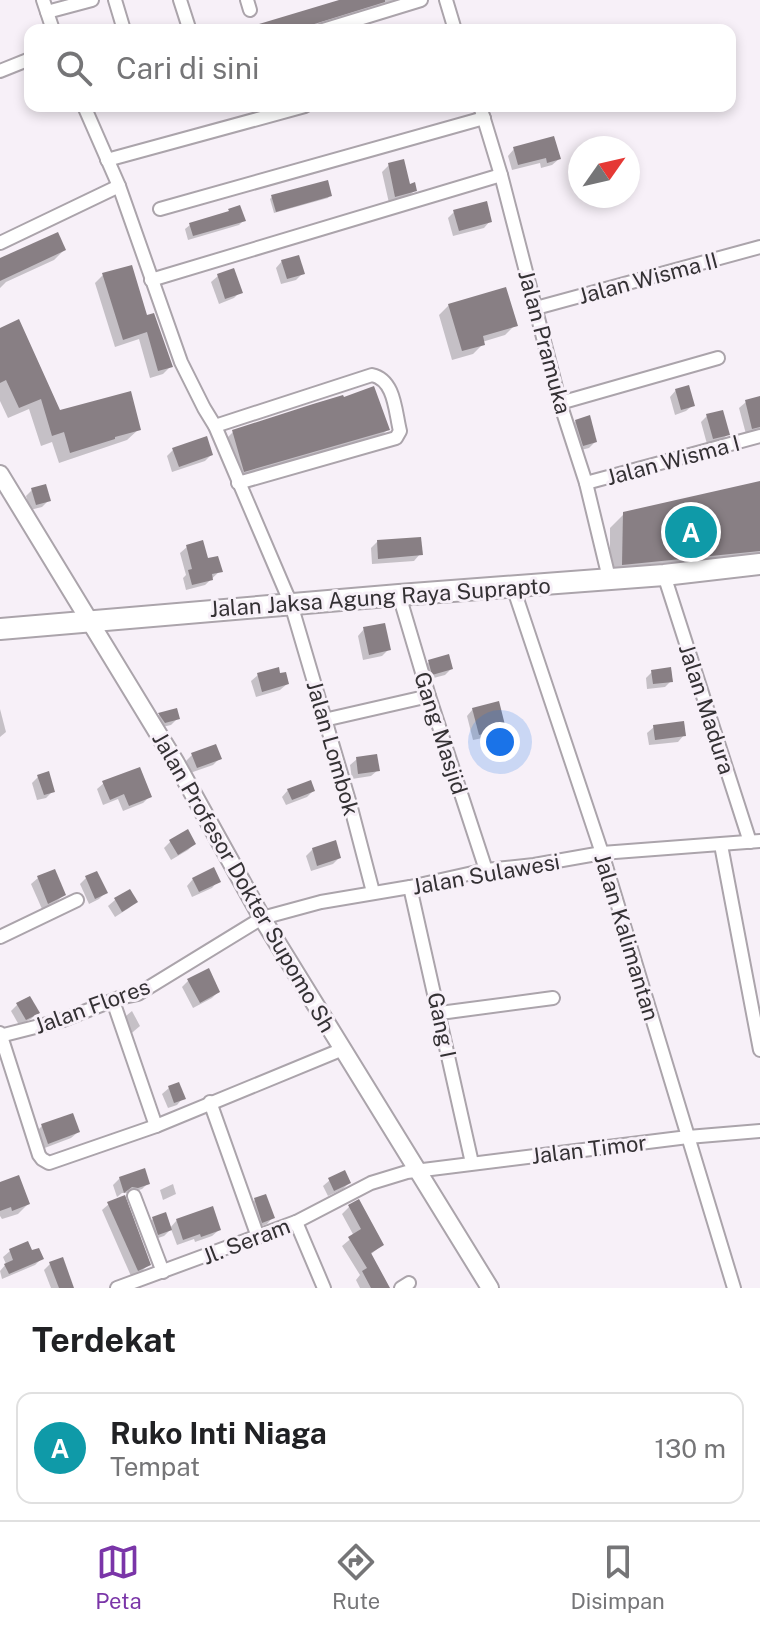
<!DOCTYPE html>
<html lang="id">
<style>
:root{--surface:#fff;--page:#f6f6f6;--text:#202124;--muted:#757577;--line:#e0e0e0;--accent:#7a35a8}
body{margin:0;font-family:"Public Sans",sans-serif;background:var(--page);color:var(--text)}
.compass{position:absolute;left:568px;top:136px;width:72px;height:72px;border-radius:50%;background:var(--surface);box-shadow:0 4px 12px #0003;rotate:56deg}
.you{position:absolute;left:500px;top:742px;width:28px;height:28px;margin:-20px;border:6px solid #fff;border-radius:50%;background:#1a73e8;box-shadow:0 0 0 12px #1a73e833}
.badge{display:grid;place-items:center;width:52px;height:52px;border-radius:50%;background:var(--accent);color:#fff;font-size:26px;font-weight:700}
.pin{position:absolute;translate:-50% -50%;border:4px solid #fff;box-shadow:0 2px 8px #0006}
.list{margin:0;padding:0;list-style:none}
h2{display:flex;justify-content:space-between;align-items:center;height:104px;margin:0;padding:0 32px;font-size:34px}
h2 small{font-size:26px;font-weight:400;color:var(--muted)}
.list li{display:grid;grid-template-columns:52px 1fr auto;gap:24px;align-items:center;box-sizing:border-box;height:112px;margin:0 16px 16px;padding:0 16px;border:2px solid var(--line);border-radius:16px}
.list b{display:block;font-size:30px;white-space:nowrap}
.list p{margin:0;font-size:26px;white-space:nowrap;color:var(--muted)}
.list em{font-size:26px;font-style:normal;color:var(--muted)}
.icon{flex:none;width:44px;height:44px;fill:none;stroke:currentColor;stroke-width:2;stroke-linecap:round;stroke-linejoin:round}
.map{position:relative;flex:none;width:760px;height:1288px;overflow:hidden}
.search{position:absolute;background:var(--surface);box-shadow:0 4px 12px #0003;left:24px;right:24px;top:24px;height:88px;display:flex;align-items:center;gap:20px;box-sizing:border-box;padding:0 28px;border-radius:16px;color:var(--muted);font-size:30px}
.sheet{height:232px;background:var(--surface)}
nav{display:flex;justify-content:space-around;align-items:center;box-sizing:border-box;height:112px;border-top:2px solid var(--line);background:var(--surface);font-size:22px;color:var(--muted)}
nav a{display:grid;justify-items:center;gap:4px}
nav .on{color:var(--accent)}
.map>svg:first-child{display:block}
</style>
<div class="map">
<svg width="760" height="1288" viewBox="0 0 760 1288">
<rect width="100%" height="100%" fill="#f7f0f8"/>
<g fill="#0003">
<polygon points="346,0 401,0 304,30 256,30"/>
<polygon points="514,149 559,159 552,165 541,168 540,163 512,170 508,156"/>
<polygon points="389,165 409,186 415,190 409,196 389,203 382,172"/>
<polygon points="330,195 328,198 274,213 270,199 272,197"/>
<polygon points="454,212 490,221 484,228 453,236 448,218"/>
<polygon points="244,220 239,225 188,240 185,229 190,225"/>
<polygon points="64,250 54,260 6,282 0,288 0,261"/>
<polygon points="282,261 302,274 296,280 281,284 276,268"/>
<polygon points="103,275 146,318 171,366 163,374 150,378 139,339 115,347 95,283"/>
<polygon points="218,276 240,292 234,298 219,304 211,282"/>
<polygon points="449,305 515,325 505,335 482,342 483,344 473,354 452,360 439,315"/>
<polygon points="0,330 59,412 139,429 127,440 59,463 52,442 41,446 29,409 8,418 0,401"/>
<polygon points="676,390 693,405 686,411 675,415 670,397"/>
<polygon points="760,398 760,434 746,434 739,408 746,402"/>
<polygon points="707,416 728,434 722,440 707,444 701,422"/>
<polygon points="576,421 595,442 589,448 577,451 570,428"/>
<polygon points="387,430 377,440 235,480 223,442 233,432"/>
<polygon points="173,450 211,455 205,461 172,472 167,456"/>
<polygon points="760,483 760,563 610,578 610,528 624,514"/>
<polygon points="32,490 48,501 42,507 30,510 26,496"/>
<polygon points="377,542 420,554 414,561 372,564 371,548"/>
<polygon points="187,547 220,571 205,585 186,590 183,578 186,575 180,553"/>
<polygon points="364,629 389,649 382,656 363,660 358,636"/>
<polygon points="429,662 451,669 445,675 426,680 422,668"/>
<polygon points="652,672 671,681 665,687 647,689 646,678"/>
<polygon points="258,675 287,684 280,690 256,697 251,681"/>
<polygon points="0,709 6,732 0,737"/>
<polygon points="473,709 503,728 497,735 473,740 467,716"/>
<polygon points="159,715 178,718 171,725 158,728 153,721"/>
<polygon points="654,727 684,735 678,742 649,745 647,733"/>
<polygon points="192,755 219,759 213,765 190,773 186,761"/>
<polygon points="357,759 378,770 371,776 352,779 350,765"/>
<polygon points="38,777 53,791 46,798 37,800 32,783"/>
<polygon points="104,783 150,796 143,803 123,811 118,799 103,805 97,789"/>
<polygon points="288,790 313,791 307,797 286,805 282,797"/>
<polygon points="170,842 194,844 188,850 171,860 164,848"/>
<polygon points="313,849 339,858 333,864 311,871 306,856"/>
<polygon points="38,878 64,895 57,901 42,909 31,884"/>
<polygon points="86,878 105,893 99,899 89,904 80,884"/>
<polygon points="193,879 218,881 212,888 192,897 187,886"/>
<polygon points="129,891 135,902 129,908 115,917 108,906 115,900"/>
<polygon points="189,980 218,992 212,998 193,1008 182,987"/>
<polygon points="18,1004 37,1013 31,1019 19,1025 11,1011"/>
<polygon points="132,1011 140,1026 127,1037 121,1020"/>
<polygon points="169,1088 183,1098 177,1105 168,1108 162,1094"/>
<polygon points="42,1126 78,1132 71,1138 42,1149 36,1132"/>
<polygon points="120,1178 148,1183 142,1189 130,1193 122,1193 117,1197 113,1185"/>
<polygon points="330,1180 349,1183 343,1189 328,1196 323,1186"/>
<polygon points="173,1184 176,1194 163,1200 160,1190"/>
<polygon points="0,1186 28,1204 18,1214 2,1219 0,1216"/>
<polygon points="255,1200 273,1217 267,1224 256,1228 248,1206"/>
<polygon points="358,1202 382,1245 370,1255 388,1288 360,1288 356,1280 360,1275 342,1246 354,1236 342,1214 349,1207"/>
<polygon points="109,1204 148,1265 142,1271 131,1276 102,1210"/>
<polygon points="153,1219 170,1228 177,1220 219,1230 212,1236 195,1242 194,1239 177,1245 171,1229 164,1236 152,1240 147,1225"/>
<polygon points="10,1251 31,1253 41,1259 35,1265 2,1279 0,1271 6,1264 3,1257"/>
<polygon points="50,1264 69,1288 51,1288 44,1270"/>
</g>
<g fill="#887f84">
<polygon points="339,0 385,0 385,2 295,30 250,30 249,27"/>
<polygon points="554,136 561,159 547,163 546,158 518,165 513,147"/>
<polygon points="404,159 410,184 415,182 417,191 395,197 388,163"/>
<polygon points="328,180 332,196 276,212 271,195"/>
<polygon points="487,201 492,222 459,231 453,210"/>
<polygon points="240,205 246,221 193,236 189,223 229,211 228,209"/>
<polygon points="58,232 66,250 0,281 0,258"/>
<polygon points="299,255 305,274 287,279 281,260"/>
<polygon points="132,265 147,315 154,313 173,367 158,371 147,332 123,340 102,273"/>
<polygon points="234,268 243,293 225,299 217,274"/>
<polygon points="506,287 518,326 483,336 485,345 462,351 448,304"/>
<polygon points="19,319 60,410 131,391 141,430 115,437 115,439 70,453 64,432 52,436 41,399 19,408 6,380 0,383 0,328"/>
<polygon points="689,385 695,406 681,410 675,389"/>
<polygon points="374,386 390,430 244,472 232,430 313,404 343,395 344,397"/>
<polygon points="760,396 760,427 752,429 745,400"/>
<polygon points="723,410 730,435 713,439 706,414"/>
<polygon points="590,415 597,442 583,446 575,420"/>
<polygon points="207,436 213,455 179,467 172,448"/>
<polygon points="760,481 760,551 622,565 623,512"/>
<polygon points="46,484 51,501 36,505 31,488"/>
<polygon points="421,537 423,555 378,559 377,540"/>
<polygon points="203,540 208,558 218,556 223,572 212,574 213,580 192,585 188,570 192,569 186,545"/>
<polygon points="385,623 391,650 369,655 363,627"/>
<polygon points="449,654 453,669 432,675 428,660"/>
<polygon points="279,667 280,673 286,672 289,684 262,692 257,673"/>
<polygon points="671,667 673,682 653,684 651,670"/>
<polygon points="499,701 506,729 479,735 472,708"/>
<polygon points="177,708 180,719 165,723 158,713"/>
<polygon points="684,721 686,736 655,740 653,725"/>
<polygon points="216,744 222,759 197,768 191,753"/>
<polygon points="377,754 380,771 358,774 356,757"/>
<polygon points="140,767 152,797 129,806 124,794 110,800 102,781"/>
<polygon points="49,771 55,792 44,795 37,775"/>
<polygon points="311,780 315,791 292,800 287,789"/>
<polygon points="188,829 196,844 178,855 169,840"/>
<polygon points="336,840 341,858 317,866 312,848"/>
<polygon points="214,867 221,882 199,892 192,878"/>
<polygon points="55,869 66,895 48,904 37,876"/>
<polygon points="97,871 108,893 95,899 85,876"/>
<polygon points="130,889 138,902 122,912 114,898"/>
<polygon points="209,968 220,992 200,1003 187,979"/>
<polygon points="30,996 40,1013 26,1020 16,1003"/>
<polygon points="179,1082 186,1099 174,1103 168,1086"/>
<polygon points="73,1113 80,1132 48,1144 41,1124"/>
<polygon points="145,1168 150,1184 138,1188 132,1187 124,1193 119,1177"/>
<polygon points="345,1170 351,1183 334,1191 328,1178"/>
<polygon points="19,1175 30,1204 12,1211 11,1207 0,1211 0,1182"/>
<polygon points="266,1194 275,1218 262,1223 254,1198"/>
<polygon points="125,1195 151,1265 138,1271 107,1202"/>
<polygon points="359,1199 384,1245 371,1253 390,1288 371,1288 362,1271 367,1268 348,1237 361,1229 348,1205"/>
<polygon points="213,1206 221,1230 201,1237 200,1234 183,1240 176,1219"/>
<polygon points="166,1212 172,1230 158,1235 152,1217"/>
<polygon points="28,1241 32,1250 39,1248 44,1259 9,1274 4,1264 13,1260 9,1249"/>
<polygon points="63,1257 74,1288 59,1288 49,1262"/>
</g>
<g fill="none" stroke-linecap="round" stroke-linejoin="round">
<defs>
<g id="minor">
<polyline points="43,0 53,30"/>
<polyline points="115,0 124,30"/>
<polyline points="180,0 189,28"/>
<polyline points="247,0 250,10"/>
<polyline points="446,0 455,30"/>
<polyline points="47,12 92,0"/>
<polyline points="323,30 421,0"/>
<polyline points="0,71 30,59"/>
<polyline points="84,106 119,186 181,362 204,408 215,426 291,604 350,804 373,892"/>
<polyline points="480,106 501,175 560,403 586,483 609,578"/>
<polyline points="107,160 305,106"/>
<polyline points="160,209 484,118"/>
<polyline points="0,243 119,186"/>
<polyline points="151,280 501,175"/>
<polyline points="536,308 760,247"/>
<polyline points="560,403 718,358"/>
<path d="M 215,426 L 372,375 C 395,380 395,411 400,431 L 396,438 L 238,483"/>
<polyline points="586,483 760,436"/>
<polyline points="664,575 750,842"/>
<polyline points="513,587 602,853 734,1288"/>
<polyline points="399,595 429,696 486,870"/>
<polyline points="324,720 429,696"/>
<polyline points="721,845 760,1050"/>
<polyline points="410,887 472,1163"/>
<polyline points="0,937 77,900"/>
<polyline points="113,1001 156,1126"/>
<polyline points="440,1013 553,998"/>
<polyline points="0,1033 39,1155 42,1159 49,1163 156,1126 343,1049"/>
<polyline points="0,1036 63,1020 119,998 138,994 262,918 321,902 410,887 486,870 534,865 602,853 760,841"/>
<polyline points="210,1102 258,1237"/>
<polyline points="134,1196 163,1272"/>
<polyline points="296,1222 324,1288"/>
<polyline points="117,1288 296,1222 371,1183 407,1172 688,1137 760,1131"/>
<polyline points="401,1288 409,1283"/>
</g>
<polyline id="tertiary" points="0,474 176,763 262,918 490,1288"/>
<polyline id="primary" points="0,629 399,595 664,575 760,564"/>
</defs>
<use href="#minor" stroke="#aba4ab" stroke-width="16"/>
<use href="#tertiary" stroke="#aba4ab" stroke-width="20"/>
<use href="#primary" stroke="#aba4ab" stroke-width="24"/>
<use href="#minor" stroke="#fff" stroke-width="12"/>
<use href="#tertiary" stroke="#fff" stroke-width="16"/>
<use href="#primary" stroke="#fff" stroke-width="20"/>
</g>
<g text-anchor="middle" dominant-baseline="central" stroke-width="6" stroke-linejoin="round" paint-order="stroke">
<g font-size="22" fill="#343134" stroke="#f7f0f8">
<text transform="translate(648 278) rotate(-15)">Jalan Wisma II</text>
<text transform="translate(545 342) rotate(75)">Jalan Pramuka</text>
<text transform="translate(673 460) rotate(-15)">Jalan Wisma I</text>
<text transform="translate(380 597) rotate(-4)">Jalan Jaksa Agung Raya Suprapto</text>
<text transform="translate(707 709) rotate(72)">Jalan Madura</text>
<text transform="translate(441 733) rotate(72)">Gang Masjid</text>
<text transform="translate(333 748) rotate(74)">Jalan Lombok</text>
<text transform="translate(486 874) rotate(-10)">Jalan Sulawesi</text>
<text transform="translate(244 882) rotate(60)">Jalan Profesor Dokter Supomo Sh</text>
<text transform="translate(627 937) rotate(73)">Jalan Kalimantan</text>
<text transform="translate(92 1006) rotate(-20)">Jalan Flores</text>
<text transform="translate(442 1025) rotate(78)">Gang I</text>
<text transform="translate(589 1149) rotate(-7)">Jalan Timor</text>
<text transform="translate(246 1241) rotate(-21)">Jl. Seram</text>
</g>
</g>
</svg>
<svg class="compass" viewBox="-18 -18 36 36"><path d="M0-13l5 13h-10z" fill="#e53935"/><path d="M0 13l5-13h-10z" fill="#757577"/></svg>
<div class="you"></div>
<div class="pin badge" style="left:691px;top:532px;background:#0f9aa8">A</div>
<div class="search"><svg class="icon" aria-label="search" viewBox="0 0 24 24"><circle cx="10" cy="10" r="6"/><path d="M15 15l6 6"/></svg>Cari di sini</div>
</div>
<section class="sheet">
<h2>Terdekat<small></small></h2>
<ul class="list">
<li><span class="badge" style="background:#0f9aa8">A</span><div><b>Ruko Inti Niaga</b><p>Tempat</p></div><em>130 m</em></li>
</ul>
</section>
<nav>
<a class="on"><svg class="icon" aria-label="map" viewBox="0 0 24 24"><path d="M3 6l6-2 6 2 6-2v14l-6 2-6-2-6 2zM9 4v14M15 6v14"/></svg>Peta</a>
<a><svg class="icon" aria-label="directions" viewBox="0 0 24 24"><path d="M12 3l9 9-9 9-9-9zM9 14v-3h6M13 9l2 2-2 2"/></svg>Rute</a>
<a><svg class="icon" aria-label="saved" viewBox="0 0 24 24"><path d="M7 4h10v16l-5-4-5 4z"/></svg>Disimpan</a>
</nav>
